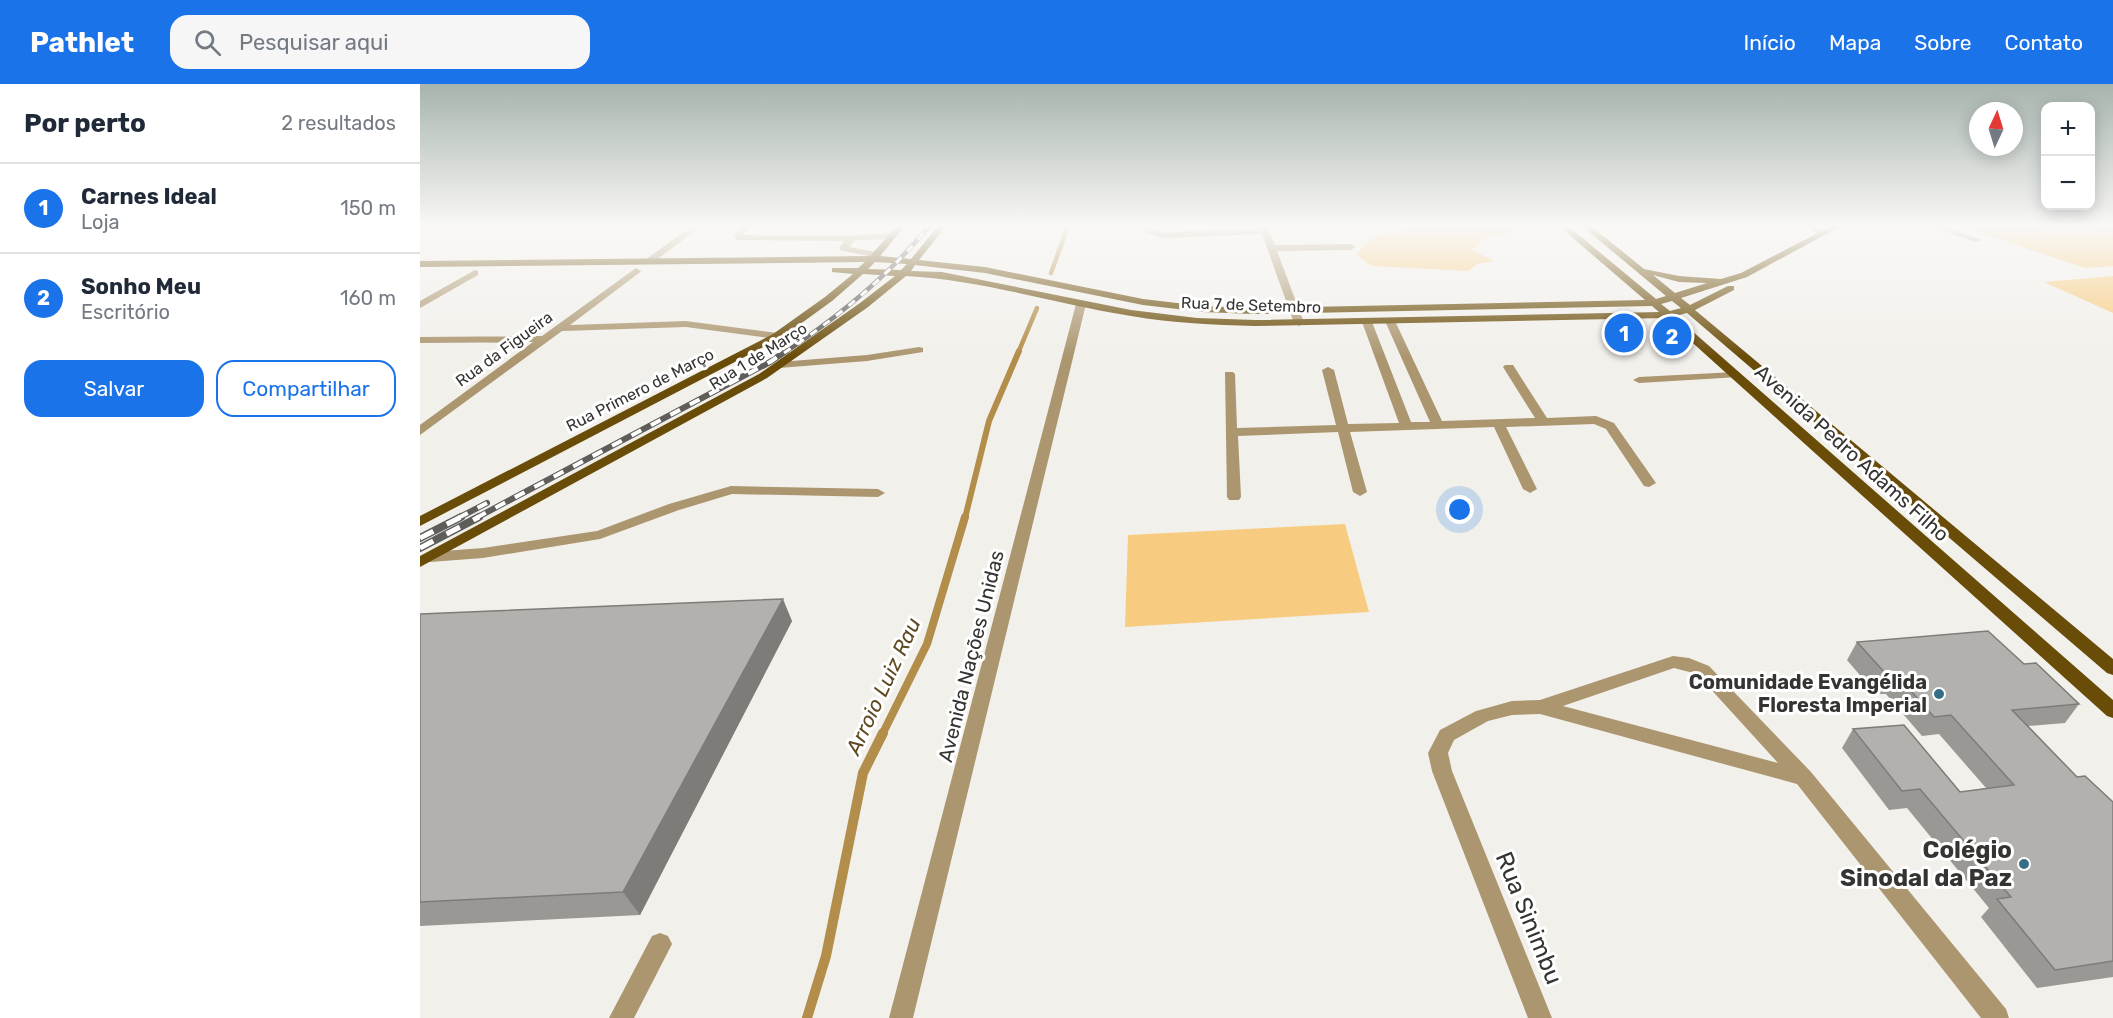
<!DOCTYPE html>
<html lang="pt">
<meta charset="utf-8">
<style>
:root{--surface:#fff;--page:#f6f6f7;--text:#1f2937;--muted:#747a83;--line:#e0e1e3;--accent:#1a73e8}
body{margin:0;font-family:Rubik,sans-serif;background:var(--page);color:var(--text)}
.controls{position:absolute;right:18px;top:18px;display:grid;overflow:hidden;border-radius:12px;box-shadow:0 3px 15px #0003}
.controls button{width:54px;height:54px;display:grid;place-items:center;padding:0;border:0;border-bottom:2px solid var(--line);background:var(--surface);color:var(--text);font:30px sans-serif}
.compass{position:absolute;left:1549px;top:18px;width:54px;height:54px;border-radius:50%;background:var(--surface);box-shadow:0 3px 15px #0003;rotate:4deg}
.you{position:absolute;left:1040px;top:426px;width:21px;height:21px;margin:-15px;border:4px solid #fff;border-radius:50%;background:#1a73e8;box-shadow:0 0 0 9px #1a73e833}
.badge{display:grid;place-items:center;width:39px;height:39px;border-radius:50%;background:var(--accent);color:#fff;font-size:20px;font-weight:700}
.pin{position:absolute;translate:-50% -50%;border:3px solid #fff;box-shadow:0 2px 6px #0006}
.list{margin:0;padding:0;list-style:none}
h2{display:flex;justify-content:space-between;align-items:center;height:78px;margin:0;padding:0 24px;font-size:26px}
h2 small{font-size:20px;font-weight:400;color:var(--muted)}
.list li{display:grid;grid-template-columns:39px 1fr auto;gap:18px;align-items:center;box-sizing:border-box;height:90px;padding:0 24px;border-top:2px solid var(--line)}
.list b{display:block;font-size:22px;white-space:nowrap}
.list p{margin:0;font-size:20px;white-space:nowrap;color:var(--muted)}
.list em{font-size:20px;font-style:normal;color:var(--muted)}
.actions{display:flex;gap:12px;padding:18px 24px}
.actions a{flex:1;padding:14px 0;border:2px solid var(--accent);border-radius:18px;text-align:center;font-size:21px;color:var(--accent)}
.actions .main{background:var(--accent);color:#fff}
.icon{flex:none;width:33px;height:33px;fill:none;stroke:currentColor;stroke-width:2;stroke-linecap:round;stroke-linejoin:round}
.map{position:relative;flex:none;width:1693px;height:934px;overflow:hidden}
header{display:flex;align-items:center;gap:36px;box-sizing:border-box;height:84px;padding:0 30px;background:var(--accent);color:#fff}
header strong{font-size:28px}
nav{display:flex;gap:33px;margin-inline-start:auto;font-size:21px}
.search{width:420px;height:54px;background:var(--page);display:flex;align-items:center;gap:15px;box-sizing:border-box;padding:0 21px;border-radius:18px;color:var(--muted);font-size:22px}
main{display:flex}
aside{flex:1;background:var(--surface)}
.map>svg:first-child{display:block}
</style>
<header>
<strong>Pathlet</strong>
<div class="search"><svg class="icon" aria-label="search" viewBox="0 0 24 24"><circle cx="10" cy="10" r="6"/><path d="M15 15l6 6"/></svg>Pesquisar aqui</div>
<nav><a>Início</a><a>Mapa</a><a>Sobre</a><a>Contato</a></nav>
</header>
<main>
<aside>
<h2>Por perto<small>2 resultados</small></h2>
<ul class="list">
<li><span class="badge">1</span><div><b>Carnes Ideal</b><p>Loja</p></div><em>150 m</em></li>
<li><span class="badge">2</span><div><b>Sonho Meu</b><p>Escritório</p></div><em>160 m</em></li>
</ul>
<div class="actions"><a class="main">Salvar</a><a>Compartilhar</a></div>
</aside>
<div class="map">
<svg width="1693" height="934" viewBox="0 0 1693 934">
<rect width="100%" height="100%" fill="#f2f0eb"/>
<g fill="#f7cc80">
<path d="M 989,142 L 1106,142 L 1102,146 L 1063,155 L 1052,166 L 1074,177 L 1057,180 L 1048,187 L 952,182 L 936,171 C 957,144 965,156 989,142 Z"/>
<polygon points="1541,142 1693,142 1693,182 1665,184"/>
<polygon points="1693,192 1693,229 1624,198"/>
<polygon points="925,440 949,528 705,543 708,451"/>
</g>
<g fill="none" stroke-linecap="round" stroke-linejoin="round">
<g stroke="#b28e4a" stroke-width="4.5">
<polyline points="631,189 648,142"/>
<polyline points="598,269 617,224"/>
</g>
<polyline stroke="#b28e4a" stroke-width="6" points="545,434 569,337 599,267"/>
<polyline stroke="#b28e4a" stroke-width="8" points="462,651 507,560 545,433"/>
<polyline stroke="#b28e4a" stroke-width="10" points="387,934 406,872 443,689 463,649"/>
<g fill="#ab9670" fill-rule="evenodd">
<polygon points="272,142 281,142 231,180 225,180 225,176"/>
<polygon points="323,142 332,142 322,151 423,152 473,149 477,152 473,155 435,156 429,163 461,169 461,173 458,174 420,166 419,164 424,157 316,156 314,151"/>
<polygon points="722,142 730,142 732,145 744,148 840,145 839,142 847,142 855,161 931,160 935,163 931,166 857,167 884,239 879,242 874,239 842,150 744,154 725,149"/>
<polygon points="1386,142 1396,142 1408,150 1401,152"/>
<polygon points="1510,142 1522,142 1562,156 1555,158"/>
<polygon points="216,184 221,187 219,189 150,241 266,237 357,249 362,252 357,255 266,243 142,247 0,351 0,341 113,258 0,259 0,253 122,252"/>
<polygon points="55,186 58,187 58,191 0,224 0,217"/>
<polygon points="661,217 666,220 493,934 469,934 656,220"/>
<polygon points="970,234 975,237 1022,337 1115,334 1083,283 1085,281 1093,281 1127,334 1176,332 1194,339 1236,399 1229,403 1224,402 1186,345 1174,340 1086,343 1117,405 1110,409 1103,405 1074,343 930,348 947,408 940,412 933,408 918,348 818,352 821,413 819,416 809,416 807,413 805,288 813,288 815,290 817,344 916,341 902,286 908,283 914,286 928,340 979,339 942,238 947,235 952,238 991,338 1010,338 965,237"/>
<polygon points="499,263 503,264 503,268 447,277 359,284 353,281 359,278 447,271"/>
<polygon points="1315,288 1321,291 1319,293 1219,299 1213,296 1219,293"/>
<polygon points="311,402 458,405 465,409 458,413 312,410 259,426 180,455 63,474 10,478 2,473 10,468 63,464 177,447 249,420"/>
<path d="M 1253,572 L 1269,574 L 1289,582 L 1391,688 L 1586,925 L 1589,934 L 1561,934 L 1377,700 L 1120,630 L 1092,631 L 1068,637 L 1034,656 L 1028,669 L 1032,687 L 1132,934 L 1108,934 L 1012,687 L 1008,669 L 1020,646 L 1056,627 L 1092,617 L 1120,616 ZM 1254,584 L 1277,590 L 1358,679 L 1143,622 Z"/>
<polygon points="240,849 248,852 252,860 214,934 189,934 232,852"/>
</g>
<path fill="#6a4c09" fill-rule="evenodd" d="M 477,142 L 485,142 L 460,172 L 491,175 L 518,142 L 526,142 L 499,176 L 565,183 L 723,215 L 783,222 L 833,224 L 1225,216 L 1139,142 L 1148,142 L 1236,215 L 1246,212 L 1162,142 L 1171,142 L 1224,185 L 1259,192 L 1301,195 L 1321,189 L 1411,142 L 1421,142 L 1327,193 L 1261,214 L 1270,221 L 1308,202 L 1314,202 L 1314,206 L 1275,226 L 1693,575 L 1693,591 L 1687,589 L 1267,229 L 1255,232 L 1693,616 L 1693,634 L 1687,632 L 1245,234 L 835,242 C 794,241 753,239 711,232 C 636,220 562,196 486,192 L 448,223 L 347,294 L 0,483 L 0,472 L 339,290 L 440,219 L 475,192 L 443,190 L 412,217 L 361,254 L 0,442 L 0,432 L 353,250 L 405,213 L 433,190 L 412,188 L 412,184 L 438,184 L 445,178 L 0,183 L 0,177 L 450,172 ZM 455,178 L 487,180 L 481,186 L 448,185 ZM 495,181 L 565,189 L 723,221 L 783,228 L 833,230 L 1232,222 L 1239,228 L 835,236 L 777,234 L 711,226 L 522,188 L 491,187 ZM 1233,191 L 1259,198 L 1287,199 L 1255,209 ZM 1252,217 L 1261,224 L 1250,227 L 1241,220 Z"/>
<defs>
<path id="rail-far2" d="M 364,269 C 418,233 468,193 509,142"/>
<g id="rail-far1">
<polyline points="38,434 67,419"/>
<polyline points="56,434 350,278 366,267"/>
</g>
<g id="rail">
<polyline points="0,454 41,433"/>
<polyline points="0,464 59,433"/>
</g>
</defs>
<use href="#rail-far2" stroke="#5e5d5a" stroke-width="4.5"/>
<use href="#rail-far1" stroke="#5e5d5a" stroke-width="6"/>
<use href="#rail" stroke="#5e5d5a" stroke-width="8"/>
<use href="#rail-far2" stroke="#fff" stroke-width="3" stroke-dasharray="8" stroke-linecap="butt"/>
<use href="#rail-far1" stroke="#fff" stroke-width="4" stroke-dasharray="11" stroke-linecap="butt"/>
<use href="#rail" stroke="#fff" stroke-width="5" stroke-dasharray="15" stroke-linecap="butt"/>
</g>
<g fill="#9a9895">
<polygon points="0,530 372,537 220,831 0,842"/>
<polygon points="1437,558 1604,580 1659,620 1645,639 1608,642 1657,693 1693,718 1693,893 1617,904 1561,833 1569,824 1487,724 1469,726 1422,664 1433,645 1540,708 1566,704 1519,650 1502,652 1466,610 1456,610 1427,576"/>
</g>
<polygon fill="#7d7c79" points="363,515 372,537 220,831 203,808"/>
<g fill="#b3b1ad" stroke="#7d7c79" stroke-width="1.5">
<polygon points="363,515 203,808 0,818 0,530"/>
<polygon points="1568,547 1604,580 1616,579 1659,620 1592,626 1657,693 1665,692 1693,718 1693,877 1635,886 1577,815 1591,813 1500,705 1482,707 1433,645 1484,641 1540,708 1594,701 1531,631 1514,633 1477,591 1467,591 1437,558"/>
</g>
<linearGradient id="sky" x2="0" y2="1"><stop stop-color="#a7b4ad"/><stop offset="0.52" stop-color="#f9f8f6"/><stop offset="1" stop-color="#f9f8f6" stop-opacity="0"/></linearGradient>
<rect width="1693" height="273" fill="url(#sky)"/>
<g fill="#366e88" stroke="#fff" stroke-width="2">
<circle cx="1519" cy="610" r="6"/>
<circle cx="1604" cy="780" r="6"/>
</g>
<g text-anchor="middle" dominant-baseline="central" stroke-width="6" stroke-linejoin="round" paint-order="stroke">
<g font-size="16" fill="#353432" stroke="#fff">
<text transform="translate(831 221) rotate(2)">Rua 7 de Setembro</text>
<text transform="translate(84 265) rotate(-36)">Rua da Figueira</text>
<text transform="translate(338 272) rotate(-32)">Rua 1 de Março</text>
<text transform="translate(220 306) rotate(-27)">Rua Primero de Março</text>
</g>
<g font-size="20" fill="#353432" stroke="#fff">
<text transform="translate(1432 369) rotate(42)">Avenida Pedro Adams Filho</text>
<text transform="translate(551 572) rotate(-76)">Avenida Nações Unidas</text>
</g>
<g font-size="20" font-weight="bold" fill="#353432" stroke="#fff" text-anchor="end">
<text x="1507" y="598">Comunidade Evangélida<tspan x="1507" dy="23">Floresta Imperial</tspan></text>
</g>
<g font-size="21" font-style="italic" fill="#5e4921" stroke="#fff">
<text transform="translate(463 602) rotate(-65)">Arroio Luiz Rau</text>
</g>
<g font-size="24" font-weight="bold" fill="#353432" stroke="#fff" text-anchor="end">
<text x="1592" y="766">Colégio<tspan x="1592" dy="28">Sinodal da Paz</tspan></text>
</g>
<g font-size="24" fill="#353432" stroke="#fff">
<text transform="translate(1109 834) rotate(68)">Rua Sinimbu</text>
</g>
</g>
</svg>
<div class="controls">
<button>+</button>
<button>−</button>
</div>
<svg class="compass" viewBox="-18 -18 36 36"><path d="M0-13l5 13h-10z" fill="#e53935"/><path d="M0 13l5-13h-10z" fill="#747a83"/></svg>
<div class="you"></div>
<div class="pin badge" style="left:1204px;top:249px">1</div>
<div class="pin badge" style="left:1252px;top:252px">2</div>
</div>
</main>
